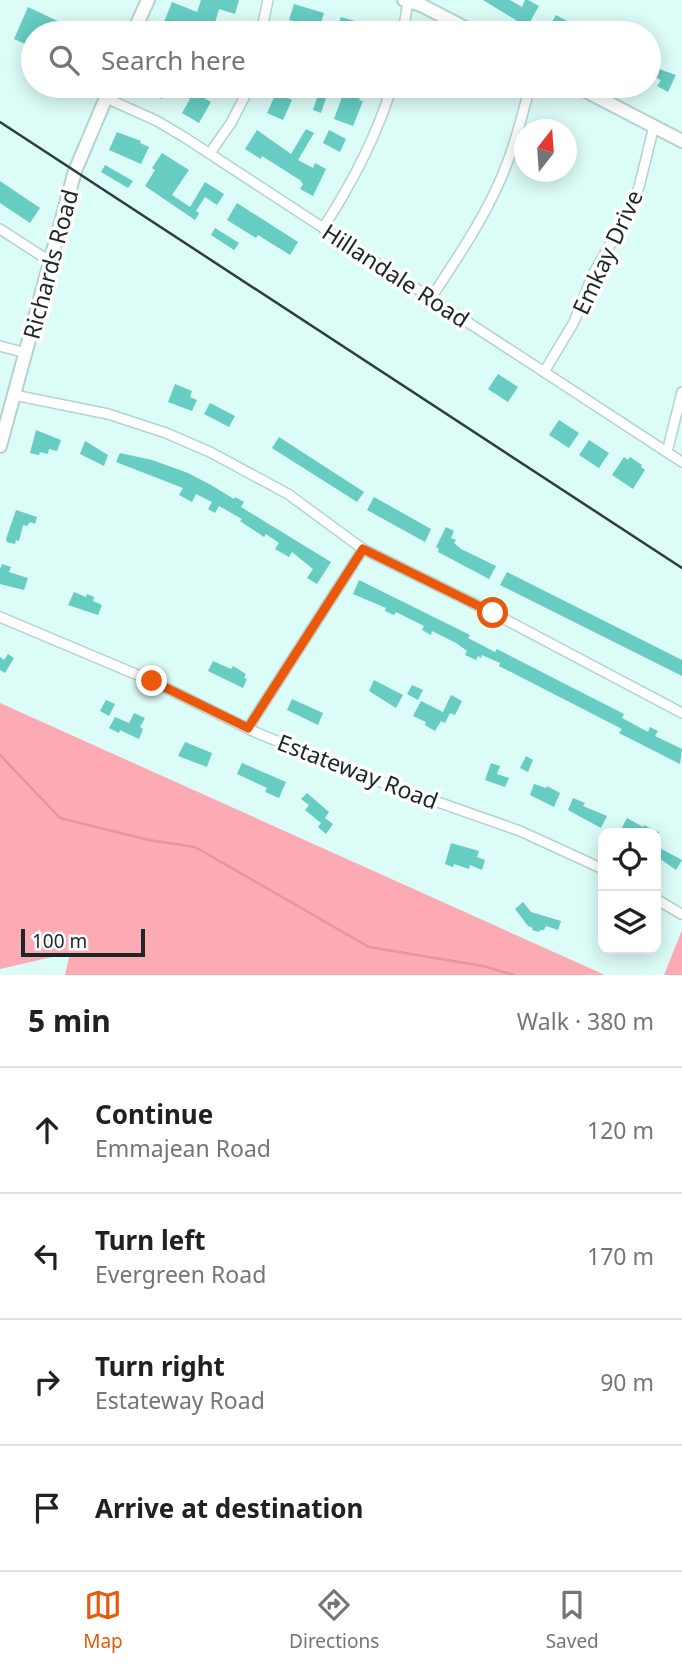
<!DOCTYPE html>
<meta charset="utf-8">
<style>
:root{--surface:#fff;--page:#f2f2f2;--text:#202124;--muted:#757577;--line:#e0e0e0;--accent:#ea580c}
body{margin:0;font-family:"Noto Sans",sans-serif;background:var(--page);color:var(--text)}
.controls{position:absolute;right:21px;bottom:21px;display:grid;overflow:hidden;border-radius:14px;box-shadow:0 4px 18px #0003}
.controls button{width:63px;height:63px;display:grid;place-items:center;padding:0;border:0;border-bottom:2px solid var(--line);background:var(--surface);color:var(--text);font:35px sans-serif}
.compass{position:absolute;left:514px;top:119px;width:63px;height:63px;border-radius:50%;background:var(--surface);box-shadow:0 4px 18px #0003;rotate:17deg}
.scale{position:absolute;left:21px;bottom:18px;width:124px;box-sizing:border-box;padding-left:7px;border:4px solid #1c2826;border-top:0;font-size:19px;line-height:24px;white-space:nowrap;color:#1c2826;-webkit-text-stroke:5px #fff;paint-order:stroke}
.stop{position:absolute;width:21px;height:21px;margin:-16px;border:5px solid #ea580c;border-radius:50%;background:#fff}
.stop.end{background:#ea580c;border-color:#fff;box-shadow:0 2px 7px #0008}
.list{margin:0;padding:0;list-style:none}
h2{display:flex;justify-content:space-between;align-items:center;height:91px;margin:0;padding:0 28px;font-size:30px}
h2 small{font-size:23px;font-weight:400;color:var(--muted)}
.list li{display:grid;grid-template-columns:46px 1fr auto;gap:21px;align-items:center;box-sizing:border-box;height:126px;padding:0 28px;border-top:2px solid var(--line)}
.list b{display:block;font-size:26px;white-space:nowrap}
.list p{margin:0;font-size:23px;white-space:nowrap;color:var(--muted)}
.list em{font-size:23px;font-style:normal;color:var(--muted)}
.icon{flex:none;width:38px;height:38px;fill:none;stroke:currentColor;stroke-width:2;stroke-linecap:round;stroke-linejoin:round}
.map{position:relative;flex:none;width:682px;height:975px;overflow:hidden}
.search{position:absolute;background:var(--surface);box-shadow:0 4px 18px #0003;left:21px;right:21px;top:21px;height:77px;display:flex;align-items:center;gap:18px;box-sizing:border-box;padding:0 24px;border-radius:38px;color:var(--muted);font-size:26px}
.sheet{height:595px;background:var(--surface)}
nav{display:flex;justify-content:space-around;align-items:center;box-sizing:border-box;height:98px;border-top:2px solid var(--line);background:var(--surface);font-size:19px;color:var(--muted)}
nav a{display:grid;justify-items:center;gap:4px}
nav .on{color:var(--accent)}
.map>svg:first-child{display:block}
</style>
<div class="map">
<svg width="682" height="975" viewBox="0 0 682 975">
<rect width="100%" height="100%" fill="#dcfcf8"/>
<g fill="#fcabb4">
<polygon points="0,703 605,975 65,975 70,953 0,969"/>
<polygon points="682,930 682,975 664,975"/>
</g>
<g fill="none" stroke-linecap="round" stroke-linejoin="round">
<polyline stroke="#e4959e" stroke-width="2.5" points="0,755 60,818 149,840 195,847 369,947 483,966 514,975"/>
</g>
<g fill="#67ccc2">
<polygon points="201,0 239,0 235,14 219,9 212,33 183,27 181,33 177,33 162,27 172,2 197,12"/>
<polygon points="483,0 510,0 522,7 525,0 528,0 539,6 527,27"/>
<polygon points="294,4 324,13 319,29 289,20"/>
<polygon points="28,7 64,24 60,33 33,33 33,44 26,41 25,44 14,39"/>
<polygon points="556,15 569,22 566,28 576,33 559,33 549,27"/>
<polygon points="341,17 376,27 375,33 345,33 336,31"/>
<polygon points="656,68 676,75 668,92 657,86 661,80 653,76"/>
<polygon points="130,86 190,86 188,89 211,102 199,123 182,113 190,99 166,89 162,99"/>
<polygon points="321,86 330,86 321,113 313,110"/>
<polygon points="346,86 364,86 359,100 363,101 353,126 334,119"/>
<polygon points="276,93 292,100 283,120 267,113"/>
<polygon points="306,129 314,133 298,160 313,168 315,163 326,169 313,196 300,189 303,184 300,180 262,156 261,159 245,149 257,130 291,154"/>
<polygon points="329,130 346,139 340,152 323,143"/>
<polygon points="117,132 141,141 140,143 149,147 141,164 109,150"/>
<polygon points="162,153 189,170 172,195 190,207 205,182 224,194 217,205 205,197 196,211 199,213 195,220 145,186 155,170 152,168"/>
<polygon points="105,165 133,181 128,188 101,172"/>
<polygon points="0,181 40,208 30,223 0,203"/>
<polygon points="237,203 298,242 290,255 258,235 256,238 227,220"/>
<polygon points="215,228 239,243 234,250 211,235"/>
<polygon points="498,374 518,387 508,402 488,389"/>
<polygon points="175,384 192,391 190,397 197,400 192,411 168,402"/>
<polygon points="210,403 235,416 229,427 204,414"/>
<polygon points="559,420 579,433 569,448 549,435"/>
<polygon points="36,430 61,440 57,451 49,449 48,454 40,452 39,455 30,453"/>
<polygon points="279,437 364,492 357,502 272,448"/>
<polygon points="589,440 609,453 599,468 579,455"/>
<polygon points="85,441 108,455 104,466 80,454"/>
<polygon points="120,453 152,460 188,473 211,485 234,499 235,497 244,502 241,507 331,562 317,584 307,578 313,569 292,552 289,557 275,549 279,543 266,534 264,537 240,521 242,519 219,506 215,513 208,509 212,502 196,494 192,502 179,495 183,488 116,462"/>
<polygon points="624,457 628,460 630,457 642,465 641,467 645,470 633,489 612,475"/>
<polygon points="374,497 431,529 425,542 367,510"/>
<polygon points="16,510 37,517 35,524 30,522 27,526 23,525 19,541 16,540 15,544 7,542 6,539"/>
<polygon points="446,527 454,531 451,538 456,540 454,543 461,549 496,566 489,579 438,552 439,549 436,547"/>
<polygon points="2,564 11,567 9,572 28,578 24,590 0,584 0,569"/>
<polygon points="507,572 682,660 682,676 500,585"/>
<polygon points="359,580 470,635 468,638 495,652 497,649 624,714 622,718 648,732 650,727 658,731 655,736 682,749 680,764 619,733 622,729 499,666 500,663 482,655 481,658 478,656 476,660 465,655 467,651 456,643 432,631 431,635 422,630 424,626 396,612 394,615 385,611 386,608 353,594"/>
<polygon points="74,592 86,597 87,594 94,597 93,601 102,605 98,615 68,605"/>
<polygon points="8,654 14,658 5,673 0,670 0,657 4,660"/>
<polygon points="213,661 231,669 233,666 246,674 244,678 247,679 243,688 208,671"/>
<polygon points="374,680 403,695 396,708 369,691"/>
<polygon points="412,685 423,690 418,700 407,694"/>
<polygon points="451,695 462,701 455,715 450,713 445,723 441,721 435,731 425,725 426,722 413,716 421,701 443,712"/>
<polygon points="292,699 323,713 318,725 287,710"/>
<polygon points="106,700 115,704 109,716 100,711"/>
<polygon points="134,713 145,718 140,727 143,729 139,739 120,730 119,733 109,728 115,717 129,723"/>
<polygon points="185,742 212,753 207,767 178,756"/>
<polygon points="526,756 533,760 528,772 520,768"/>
<polygon points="242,763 286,782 279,798 265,792 267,788 237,774"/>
<polygon points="491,763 500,766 497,774 509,778 505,787 485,780"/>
<polygon points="534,784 546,788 547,786 560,793 554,807 530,795"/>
<polygon points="307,793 329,812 325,818 333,824 326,834 318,827 321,823 305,810 309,805 301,799"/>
<polygon points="573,798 585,803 583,806 607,816 601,828 568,810"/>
<polygon points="627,818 643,827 644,825 660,833 619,833"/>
<polygon points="451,843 479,851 477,857 485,860 482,870 470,865 469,869 454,864 453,867 445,864"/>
<polygon points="656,846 682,860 676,870 656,856"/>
<polygon points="523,902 531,912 561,921 558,930 546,926 544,930 540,930 539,932 532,930 533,928 528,926 515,909"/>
</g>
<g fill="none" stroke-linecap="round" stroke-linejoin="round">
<defs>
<g id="street">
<polyline points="261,33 268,0"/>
<polyline points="403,33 408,1"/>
<polyline points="106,98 157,121 184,137 682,462"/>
<polyline points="210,153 231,123 250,86"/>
<path d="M 323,228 C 353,182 376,138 392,86"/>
<polyline points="0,229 51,262"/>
<path d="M 431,298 C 455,261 480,225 498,185 C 513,153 521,120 530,86"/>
<polyline points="0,346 26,353"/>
<polyline points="544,372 574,322 593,274 628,214 639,187 654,126"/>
<polyline points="14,395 108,414 166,433 210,452 288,494 363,549 493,613 682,713"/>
<polyline points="667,452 682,392"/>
<polyline points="0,617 152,681 255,732 344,769 520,831 603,869"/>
<polyline points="248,728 363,549"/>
<polyline points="656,899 681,914"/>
</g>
<g id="secondary">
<polyline points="404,0 421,5 475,33"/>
<polyline points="133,33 148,0"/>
<polyline points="576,86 682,141"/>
<polyline points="0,446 75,171 111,86"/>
</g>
</defs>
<use href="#street" stroke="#b4d3cf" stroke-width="12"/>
<use href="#secondary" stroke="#b4d3cf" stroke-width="16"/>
<use href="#street" stroke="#fff" stroke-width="9"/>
<use href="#secondary" stroke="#fff" stroke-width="12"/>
<polyline stroke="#2f3d3b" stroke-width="2.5" points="0,122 682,568"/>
</g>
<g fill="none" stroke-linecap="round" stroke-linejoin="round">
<polyline stroke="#ea580c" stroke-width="9" points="152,681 248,728 363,549 493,613"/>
</g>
<g text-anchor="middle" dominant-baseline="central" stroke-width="7" stroke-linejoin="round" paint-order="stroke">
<g font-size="23" fill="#1c2826" stroke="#fff">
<text transform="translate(607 252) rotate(-65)">Emkay Drive</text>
<text transform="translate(50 264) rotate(-75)">Richards Road</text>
<text transform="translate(396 275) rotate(33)">Hillandale Road</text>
<text transform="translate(358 771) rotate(21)">Estateway Road</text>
</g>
</g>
</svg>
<div class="controls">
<button><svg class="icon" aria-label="locate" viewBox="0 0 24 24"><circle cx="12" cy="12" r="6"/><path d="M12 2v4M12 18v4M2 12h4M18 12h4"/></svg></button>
<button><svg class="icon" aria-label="layers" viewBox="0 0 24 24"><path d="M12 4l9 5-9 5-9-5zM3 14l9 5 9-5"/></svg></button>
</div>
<svg class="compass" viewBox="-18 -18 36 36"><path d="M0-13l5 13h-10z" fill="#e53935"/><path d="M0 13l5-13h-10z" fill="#757577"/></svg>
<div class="scale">100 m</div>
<div class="stop" style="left:493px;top:613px"></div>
<div class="stop end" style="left:152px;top:681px"></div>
<div class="search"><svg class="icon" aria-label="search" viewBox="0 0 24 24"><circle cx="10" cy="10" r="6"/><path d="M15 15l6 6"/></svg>Search here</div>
</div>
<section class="sheet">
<h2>5 min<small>Walk · 380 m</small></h2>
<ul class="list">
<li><svg class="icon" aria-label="ahead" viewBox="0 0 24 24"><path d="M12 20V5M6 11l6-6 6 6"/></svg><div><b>Continue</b><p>Emmajean Road</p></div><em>120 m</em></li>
<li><svg class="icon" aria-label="left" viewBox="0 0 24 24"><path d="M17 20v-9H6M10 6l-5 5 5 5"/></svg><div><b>Turn left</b><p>Evergreen Road</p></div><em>170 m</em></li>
<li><svg class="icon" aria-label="right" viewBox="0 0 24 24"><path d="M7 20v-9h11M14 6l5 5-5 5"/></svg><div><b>Turn right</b><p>Estateway Road</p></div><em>90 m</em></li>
<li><svg class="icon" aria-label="arrive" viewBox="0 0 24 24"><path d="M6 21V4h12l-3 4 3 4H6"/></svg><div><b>Arrive at destination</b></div></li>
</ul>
</section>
<nav>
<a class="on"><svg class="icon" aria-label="map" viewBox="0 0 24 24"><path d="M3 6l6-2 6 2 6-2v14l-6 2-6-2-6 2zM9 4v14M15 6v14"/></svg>Map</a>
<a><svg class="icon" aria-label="directions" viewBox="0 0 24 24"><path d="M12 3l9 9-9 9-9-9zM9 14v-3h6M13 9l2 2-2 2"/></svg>Directions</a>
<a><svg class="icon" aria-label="saved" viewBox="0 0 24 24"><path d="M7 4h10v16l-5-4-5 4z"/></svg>Saved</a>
</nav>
